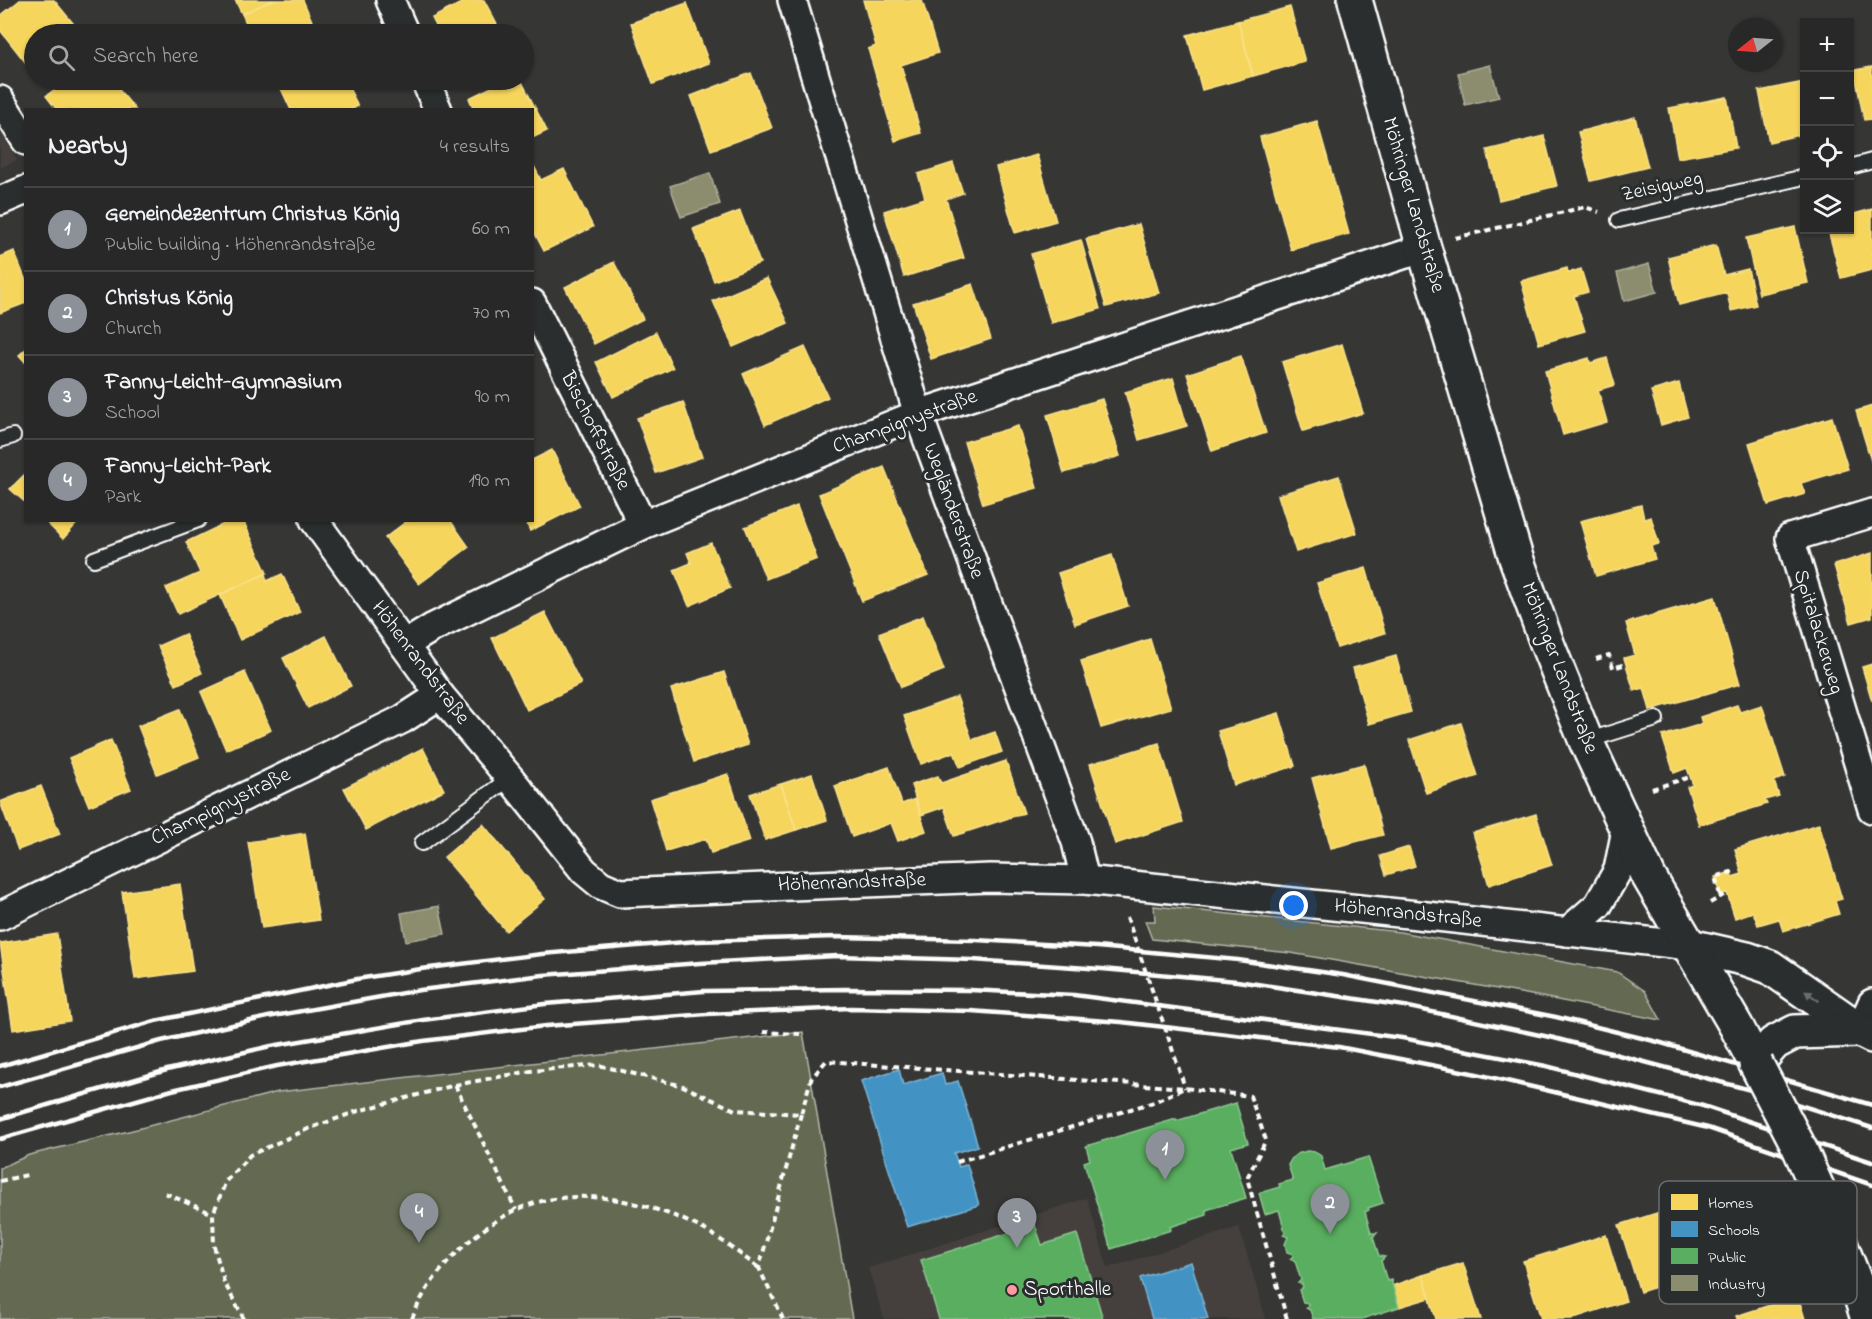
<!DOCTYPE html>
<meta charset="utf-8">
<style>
:root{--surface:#282828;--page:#343434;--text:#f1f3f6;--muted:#a5a6a8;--line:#444445;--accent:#8c9099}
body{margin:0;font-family:"Indie Flower",sans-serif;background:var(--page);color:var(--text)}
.controls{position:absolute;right:18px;top:18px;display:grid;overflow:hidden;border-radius:0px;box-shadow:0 2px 4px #0004}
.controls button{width:54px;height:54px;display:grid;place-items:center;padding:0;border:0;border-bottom:2px solid var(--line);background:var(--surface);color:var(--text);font:30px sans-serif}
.compass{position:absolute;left:1728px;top:18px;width:54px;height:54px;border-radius:50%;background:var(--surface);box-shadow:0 2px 4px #0004;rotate:253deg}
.you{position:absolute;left:1294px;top:906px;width:21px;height:21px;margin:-15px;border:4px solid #fff;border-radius:50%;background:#1a73e8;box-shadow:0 0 0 9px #1a73e833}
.badge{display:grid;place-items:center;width:39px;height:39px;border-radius:50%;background:var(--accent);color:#fff;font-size:20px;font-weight:700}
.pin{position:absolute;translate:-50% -50px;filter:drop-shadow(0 2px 3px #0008)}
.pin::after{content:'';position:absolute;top:32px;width:21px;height:18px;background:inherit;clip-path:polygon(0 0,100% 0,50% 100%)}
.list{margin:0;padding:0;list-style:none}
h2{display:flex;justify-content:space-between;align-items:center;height:78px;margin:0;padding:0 24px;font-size:26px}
h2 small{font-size:20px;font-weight:400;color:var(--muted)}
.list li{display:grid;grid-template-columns:39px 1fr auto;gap:18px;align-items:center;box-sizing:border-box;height:84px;padding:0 24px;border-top:2px solid var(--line)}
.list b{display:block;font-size:22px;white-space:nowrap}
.list p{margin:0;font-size:20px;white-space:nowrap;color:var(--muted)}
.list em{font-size:20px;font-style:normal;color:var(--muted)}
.icon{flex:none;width:33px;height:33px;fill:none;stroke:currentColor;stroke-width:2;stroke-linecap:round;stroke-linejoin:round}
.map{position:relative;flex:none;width:1872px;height:1319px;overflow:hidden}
.search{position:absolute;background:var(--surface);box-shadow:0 2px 4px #0004;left:24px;top:24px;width:510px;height:66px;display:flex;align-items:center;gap:15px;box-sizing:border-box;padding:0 21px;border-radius:33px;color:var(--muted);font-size:22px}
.panel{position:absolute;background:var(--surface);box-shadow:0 2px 4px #0004;left:24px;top:108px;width:510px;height:414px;border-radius:0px}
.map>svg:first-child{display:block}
</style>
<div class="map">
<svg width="1872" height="1319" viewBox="0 0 1872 1319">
<rect width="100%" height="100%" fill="#363635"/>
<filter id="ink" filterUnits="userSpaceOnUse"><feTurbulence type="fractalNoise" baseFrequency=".0167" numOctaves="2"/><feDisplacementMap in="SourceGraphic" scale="12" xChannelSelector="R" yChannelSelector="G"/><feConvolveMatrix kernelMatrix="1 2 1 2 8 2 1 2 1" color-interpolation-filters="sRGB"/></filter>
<g filter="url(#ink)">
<g fill="#45403d">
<polygon points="0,131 17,160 0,168"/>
<polygon points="1087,1198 1108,1268 1239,1227 1266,1319 884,1319 868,1268"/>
</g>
<g fill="#646b51" stroke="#b2b5a8" stroke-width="1.5">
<polygon points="1154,906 1400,932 1617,972 1645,991 1661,1020 1526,994 1291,953 1152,939 1145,921 1155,921"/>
<polygon points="803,1032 852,1319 0,1319 0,1168 29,1155 137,1129 278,1092"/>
</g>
<g fill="#f6d55c" stroke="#f9e28d" stroke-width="1.5">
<polygon points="20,0 54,0 82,34 34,34 34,73 0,30 0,16"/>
<polygon points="235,0 273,0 242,14"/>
<polygon points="273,0 303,0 312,21 282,34 251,34 242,14"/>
<polygon points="467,0 484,0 502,34 440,34 432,18"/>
<polygon points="863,0 922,0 938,53 901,65 921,133 895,141 868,49 876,46"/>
<polygon points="687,3 709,63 653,84 631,23"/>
<polygon points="1290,7 1305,62 1253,76 1238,21"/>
<polygon points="1238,21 1253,76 1202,90 1187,35"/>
<polygon points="1872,67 1872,119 1864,120 1854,70"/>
<polygon points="751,73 772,128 711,150 691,96"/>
<polygon points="67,80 111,80 135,109 57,110 46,96"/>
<polygon points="277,80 345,80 358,106 351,110 291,110"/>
<polygon points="506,80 521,80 547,131 532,138 532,110 474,110 469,98"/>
<polygon points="1804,82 1804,134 1769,142 1759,91"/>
<polygon points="1727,97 1736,148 1678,158 1669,108"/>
<polygon points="1635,117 1648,167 1591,181 1578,132"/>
<polygon points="1317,121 1349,234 1291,250 1260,137"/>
<polygon points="1544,136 1557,186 1499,200 1487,150"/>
<polygon points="1037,155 1056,221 1015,233 996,167"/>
<polygon points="532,162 541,180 564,169 593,227 544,251 532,228"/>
<polygon points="953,163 963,193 946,199 964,258 904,277 884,211 925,198 918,174"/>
<polygon points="1872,209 1872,270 1841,278 1828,230 1850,230 1850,215"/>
<polygon points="740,211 760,263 714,281 693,229"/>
<polygon points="1139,224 1159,293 1106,307 1086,239"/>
<polygon points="1795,227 1808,283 1759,294 1746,238"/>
<polygon points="1081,240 1100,309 1051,323 1031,254"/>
<polygon points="1716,245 1724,275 1748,269 1756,305 1731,311 1727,293 1679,305 1668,257"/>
<polygon points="14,251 26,281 26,303 0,313 0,257"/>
<polygon points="614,262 643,319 594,344 565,287"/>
<polygon points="1567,268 1568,273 1581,269 1588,292 1574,296 1585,331 1539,344 1521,281"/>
<polygon points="767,278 788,323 733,347 713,301"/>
<polygon points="973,284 991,339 931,359 913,303"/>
<polygon points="656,332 673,368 613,397 596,362"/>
<polygon points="1342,344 1363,413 1303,431 1282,362"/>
<polygon points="805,347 828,397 765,425 743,374"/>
<polygon points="26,349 26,363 19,355"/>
<polygon points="1241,356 1266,433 1212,451 1187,374"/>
<polygon points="1589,358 1590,363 1607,358 1615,385 1598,390 1607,422 1563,435 1545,371"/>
<polygon points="1173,378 1187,426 1139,440 1125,392"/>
<polygon points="1679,383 1688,417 1661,425 1651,391"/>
<polygon points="1102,399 1120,456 1064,473 1047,415"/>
<polygon points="683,402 702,457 656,473 637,418"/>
<polygon points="1872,406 1872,464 1856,411"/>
<polygon points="1832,417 1848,469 1801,483 1805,494 1768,505 1749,443"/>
<polygon points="1018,426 1037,488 983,504 964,442"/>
<polygon points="552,450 580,506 530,531 525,520 532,520 532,460"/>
<polygon points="884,467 928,575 862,601 819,494"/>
<polygon points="26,473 26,503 10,489"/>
<polygon points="1339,476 1357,533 1296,552 1278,495"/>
<polygon points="1641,505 1644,519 1651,517 1659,544 1651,546 1655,559 1596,576 1580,521"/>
<polygon points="797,506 817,559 766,579 745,527"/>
<polygon points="44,520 80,520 63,539"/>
<polygon points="232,520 243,520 267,573 178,614 166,588 200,573 186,542"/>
<polygon points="408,520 450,520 469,547 419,584 385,538"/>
<polygon points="711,543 730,588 689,606 674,570 691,563 687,553"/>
<polygon points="1872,553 1872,617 1851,623 1834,565"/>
<polygon points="1112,555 1128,606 1075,624 1058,573"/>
<polygon points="1366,568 1385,633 1337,648 1317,583"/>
<polygon points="265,574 267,581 282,574 300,612 240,640 220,595"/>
<polygon points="1715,597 1740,684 1650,710 1644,688 1634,691 1624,658 1635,655 1626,623"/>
<polygon points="545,612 581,684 527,710 492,638"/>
<polygon points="923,616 944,670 901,687 879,633"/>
<polygon points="185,634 202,673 176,685 158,646"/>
<polygon points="326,636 351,686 308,708 283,658"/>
<polygon points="1150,639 1171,708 1101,728 1081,661"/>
<polygon points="1396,656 1411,712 1369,724 1353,668"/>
<polygon points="1872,664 1872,701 1862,667"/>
<polygon points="245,672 271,730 226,750 201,692"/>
<polygon points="724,672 748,745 694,762 671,689"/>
<polygon points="957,697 972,740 995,732 1002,752 960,767 954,752 921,764 904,716"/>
<polygon points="1737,705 1740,712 1762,705 1785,777 1774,781 1779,796 1765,800 1767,804 1699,825 1687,787 1693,785 1687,768 1674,773 1662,736 1702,724 1700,717"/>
<polygon points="180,709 199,757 157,774 138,726"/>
<polygon points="1279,713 1295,766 1234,785 1218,731"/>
<polygon points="1461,723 1478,776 1426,793 1409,740"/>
<polygon points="111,740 131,789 89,806 69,758"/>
<polygon points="1159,743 1183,822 1115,844 1090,764"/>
<polygon points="423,748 444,790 366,830 344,788"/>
<polygon points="1006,761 1024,813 954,836 944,807 921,815 911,785 938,776 941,783"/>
<polygon points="1364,764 1383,835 1331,848 1312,778"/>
<polygon points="889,767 902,804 915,799 926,831 898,841 891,823 852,837 835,786"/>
<polygon points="728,774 750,841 711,853 706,839 666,851 650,799"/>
<polygon points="812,774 827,820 796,830 781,784"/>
<polygon points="781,784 796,830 765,840 750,794"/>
<polygon points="41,786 60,834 18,850 0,802"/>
<polygon points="1536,814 1552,865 1489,885 1473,833"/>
<polygon points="483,824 545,899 506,931 444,857"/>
<polygon points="1819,824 1842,899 1835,901 1839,914 1783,931 1779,919 1758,925 1753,912 1735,918 1727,893 1720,895 1715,877 1731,872 1732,877 1742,874 1735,849"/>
<polygon points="305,833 319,920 262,928 248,842"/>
<polygon points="1409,847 1415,866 1386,875 1380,856"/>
<polygon points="180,884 193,971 135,979 122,892"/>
<polygon points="57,934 70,1021 13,1030 0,943"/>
<polygon points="1701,1199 1722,1266 1640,1292 1619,1225"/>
<polygon points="1606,1235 1626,1301 1571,1319 1541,1319 1523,1261"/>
<polygon points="1463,1263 1481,1319 1436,1319 1423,1275"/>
<polygon points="1423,1275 1430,1298 1399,1307 1392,1286"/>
<polygon points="1798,1296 1805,1319 1737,1319 1736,1316"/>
</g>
<g fill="#4393c3" stroke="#7bb3d5" stroke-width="1.5">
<polygon points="899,1069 903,1085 942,1073 945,1085 958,1081 978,1146 954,1153 959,1167 967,1164 979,1205 907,1227 861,1081"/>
<polygon points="1191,1262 1208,1319 1152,1319 1140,1278"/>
</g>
<g fill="#5aae61" stroke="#8cc690" stroke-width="1.5">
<polygon points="1236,1103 1248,1143 1231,1148 1246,1198 1206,1210 1207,1215 1170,1227 1171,1230 1111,1249 1084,1162 1090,1160 1086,1146 1176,1119 1176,1121"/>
<polygon points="1307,1151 1315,1152 1321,1156 1325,1170 1368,1157 1383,1203 1368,1208 1369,1210 1365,1212 1371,1233 1377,1233 1373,1237 1379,1256 1385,1257 1381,1261 1387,1281 1391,1280 1399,1307 1362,1319 1313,1319 1310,1310 1306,1308 1308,1305 1308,1303 1303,1302 1299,1290 1303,1287 1302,1284 1298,1283 1301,1280 1295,1261 1290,1259 1293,1256 1293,1254 1287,1252 1285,1244 1288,1237 1283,1235 1285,1232 1279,1210 1265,1214 1259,1193 1280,1187 1279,1184 1293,1180 1288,1165 1292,1158 1297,1154"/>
<polygon points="1035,1225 1042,1245 1077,1234 1103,1319 939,1319 921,1260"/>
</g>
<g fill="#8c8c6e" stroke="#aeae9a" stroke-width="1.5">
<polygon points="1490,65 1499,97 1465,105 1458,73"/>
<polygon points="710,173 720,204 681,217 670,186"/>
<polygon points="1649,264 1657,292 1624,301 1617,273"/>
<polygon points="439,906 445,934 406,941 401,913"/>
</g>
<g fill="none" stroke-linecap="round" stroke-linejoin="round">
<defs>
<g id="service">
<polyline points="1850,167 1872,161"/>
<polyline points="1619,220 1804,177"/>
<polyline points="0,440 13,436"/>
<polyline points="94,559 198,520"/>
<polyline points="1586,741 1656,719"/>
<polyline points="422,843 510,778"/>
</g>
<g id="minor">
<polyline points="390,0 405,34"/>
<polyline points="792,0 918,414 1076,842 1085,880"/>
<polyline points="425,80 438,110"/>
<polyline points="0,100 26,141"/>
<polyline points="0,201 26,190"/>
<polyline points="532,303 643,525"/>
<polyline points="1872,513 1790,538 1872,809"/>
<polyline points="314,520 440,695 510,778 584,871 601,885 620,893 990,878 1085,880 1446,918 1690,946"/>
<polyline points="404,645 432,628 643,525 918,414 1424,248"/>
<polyline points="0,916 403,719 440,695"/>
<polyline points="1567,932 1598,905 1618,870 1626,830"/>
<polyline points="1860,1030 1872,1003"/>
</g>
<g id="tertiary">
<polyline points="1690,946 1747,959 1770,967 1860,1030 1872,1036"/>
<polyline points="1756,1064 1774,1043 1795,1032 1860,1030"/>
</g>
<g id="secondary">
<polyline points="1355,0 1424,248 1516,558 1548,646 1586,741 1649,877 1736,1026 1756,1064"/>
<polyline points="1826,1208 1861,1297 1868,1319"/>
</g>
</defs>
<use href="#service" stroke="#fff" stroke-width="18"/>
<use href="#minor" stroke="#fff" stroke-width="32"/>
<use href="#tertiary" stroke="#fff" stroke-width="38"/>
<use href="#secondary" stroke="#fff" stroke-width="38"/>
<g stroke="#fff" stroke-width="4" stroke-dasharray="6 4.5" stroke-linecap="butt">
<polyline points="1455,238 1585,207 1599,212"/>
<polyline points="1596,659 1609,655 1613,668 1626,664"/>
<polyline points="1652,789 1690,777"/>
<polyline points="1720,895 1715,877 1731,872 1732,877"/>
<polyline points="1710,903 1727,893"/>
<polyline points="763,1032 800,1034"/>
<polyline points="1175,1057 1185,1088"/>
<polyline points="455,1085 516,1210"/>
<polyline points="957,1162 1154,1102 1184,1088"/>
<polyline points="0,1181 27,1175"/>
<polyline points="165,1193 213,1214"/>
<polyline points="244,1319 224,1282 214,1246 213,1214 226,1181 250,1155 308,1129 358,1111 455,1085 531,1071 598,1065 683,1086 735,1110 801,1114 811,1079 826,1061 1185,1088 1250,1096 1266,1140 1247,1178 1287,1319"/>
<path d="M 412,1319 C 423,1289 445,1263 468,1242 C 490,1223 518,1205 548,1200 C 600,1190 656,1205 703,1229 C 722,1239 741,1255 759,1268"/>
<polyline points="783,1319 759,1268 801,1114"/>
</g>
<use href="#service" stroke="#2a2d2e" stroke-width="14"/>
<use href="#minor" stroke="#2a2d2e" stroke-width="27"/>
<use href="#tertiary" stroke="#2a2d2e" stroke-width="33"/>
<use href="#secondary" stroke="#2a2d2e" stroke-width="33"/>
<g stroke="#fff" stroke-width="4.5">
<polyline points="0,1066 155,1021 357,979 421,969 542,954 697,941 837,937 975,940 1097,947 1238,960 1343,975 1556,1017 1658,1042 1872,1105"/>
<polyline points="0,1087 161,1041 268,1017 420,990 543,975 700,963 837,956 973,960 1102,969 1237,981 1404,1006 1554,1038 1762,1093 1872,1128"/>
<polyline points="0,1119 167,1070 271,1046 423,1020 545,1004 704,991 845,989 970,990 1074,995 1402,1038 1546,1066 1703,1106 1872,1162"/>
<polyline points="0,1139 172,1090 277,1066 423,1041 546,1026 707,1014 851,1008 971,1011 1121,1022 1339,1047 1477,1074 1708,1128 1872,1185"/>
</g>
<defs>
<polyline id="secondary-bridge" points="1756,1064 1799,1147 1826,1208"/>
</defs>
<use href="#secondary-bridge" stroke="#fff" stroke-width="38" stroke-linecap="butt"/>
<polyline stroke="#fff" stroke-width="4" stroke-dasharray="6 4.5" stroke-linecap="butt" points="1127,917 1175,1057"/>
<use href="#secondary-bridge" stroke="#2a2d2e" stroke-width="33"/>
</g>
<defs><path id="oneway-solid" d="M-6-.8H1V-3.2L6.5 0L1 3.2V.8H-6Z" transform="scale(1.5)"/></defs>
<use fill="#6a6c6d" href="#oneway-solid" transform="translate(1812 996) rotate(-145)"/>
</g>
<circle fill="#ff9aa2" stroke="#2a2d2e" stroke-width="2" cx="1012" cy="1290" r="6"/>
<g text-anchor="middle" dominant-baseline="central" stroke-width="6" stroke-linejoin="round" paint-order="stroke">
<g font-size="21" fill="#fff" stroke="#2a2d2e">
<text transform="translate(1662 187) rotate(-12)">Zeisigweg</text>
<text transform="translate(1413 205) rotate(74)">Möhringer Landstraße</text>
<text transform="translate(905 422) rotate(-20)">Champignystraße</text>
<text transform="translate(595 431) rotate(63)">Bischoffstraße</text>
<text transform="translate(953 511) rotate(70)">Wegländerstraße</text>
<text transform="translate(1818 632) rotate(73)">Spitalackerweg</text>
<text transform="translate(420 663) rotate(53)">Höhenrandstraße</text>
<text transform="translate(1559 668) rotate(69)">Möhringer Landstraße</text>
<text transform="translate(221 807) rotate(-26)">Champignystraße</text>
<text transform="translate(852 883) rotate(-2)">Höhenrandstraße</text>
<text transform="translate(1408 914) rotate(6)">Höhenrandstraße</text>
</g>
<g font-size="21" fill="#fff" stroke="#2a2d2e" text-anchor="start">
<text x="1024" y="1290">Sporthalle</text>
</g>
</g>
<rect x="1659" y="1181" width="198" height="123" rx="9" fill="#2a2d2e" stroke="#6a6c6d" stroke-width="1.5"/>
<rect x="1671" y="1194" width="27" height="16" fill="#f6d55c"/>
<rect x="1671" y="1221" width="27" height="16" fill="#4393c3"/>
<rect x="1671" y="1248" width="27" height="16" fill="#5aae61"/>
<rect x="1671" y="1275" width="27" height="16" fill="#8c8c6e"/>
<g font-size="16" fill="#fff">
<text x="1708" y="1208">Homes</text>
<text x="1708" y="1235">Schools</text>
<text x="1708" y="1262">Public</text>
<text x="1708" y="1289">Industry</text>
</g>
</svg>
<div class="controls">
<button>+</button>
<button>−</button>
<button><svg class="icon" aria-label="locate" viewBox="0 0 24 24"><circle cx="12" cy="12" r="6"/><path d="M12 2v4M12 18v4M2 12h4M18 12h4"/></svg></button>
<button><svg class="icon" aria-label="layers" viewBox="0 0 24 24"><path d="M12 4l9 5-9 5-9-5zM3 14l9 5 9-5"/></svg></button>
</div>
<svg class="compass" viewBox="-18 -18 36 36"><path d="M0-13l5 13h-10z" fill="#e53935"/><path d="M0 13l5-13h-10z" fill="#a5a6a8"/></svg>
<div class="you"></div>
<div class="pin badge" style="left:1165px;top:1180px">1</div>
<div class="pin badge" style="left:1330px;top:1234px">2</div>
<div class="pin badge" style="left:1017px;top:1248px">3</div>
<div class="pin badge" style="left:419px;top:1243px">4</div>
<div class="search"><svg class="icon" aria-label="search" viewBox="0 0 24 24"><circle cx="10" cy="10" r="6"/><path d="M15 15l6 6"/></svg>Search here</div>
<section class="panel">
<h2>Nearby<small>4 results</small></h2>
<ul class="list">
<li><span class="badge">1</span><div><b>Gemeindezentrum Christus König</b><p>Public building · Höhenrandstraße</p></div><em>60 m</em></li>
<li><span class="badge">2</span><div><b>Christus König</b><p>Church</p></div><em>70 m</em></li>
<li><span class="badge">3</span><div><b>Fanny-Leicht-Gymnasium</b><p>School</p></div><em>90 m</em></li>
<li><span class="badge">4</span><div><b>Fanny-Leicht-Park</b><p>Park</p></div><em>190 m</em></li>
</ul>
</section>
</div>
